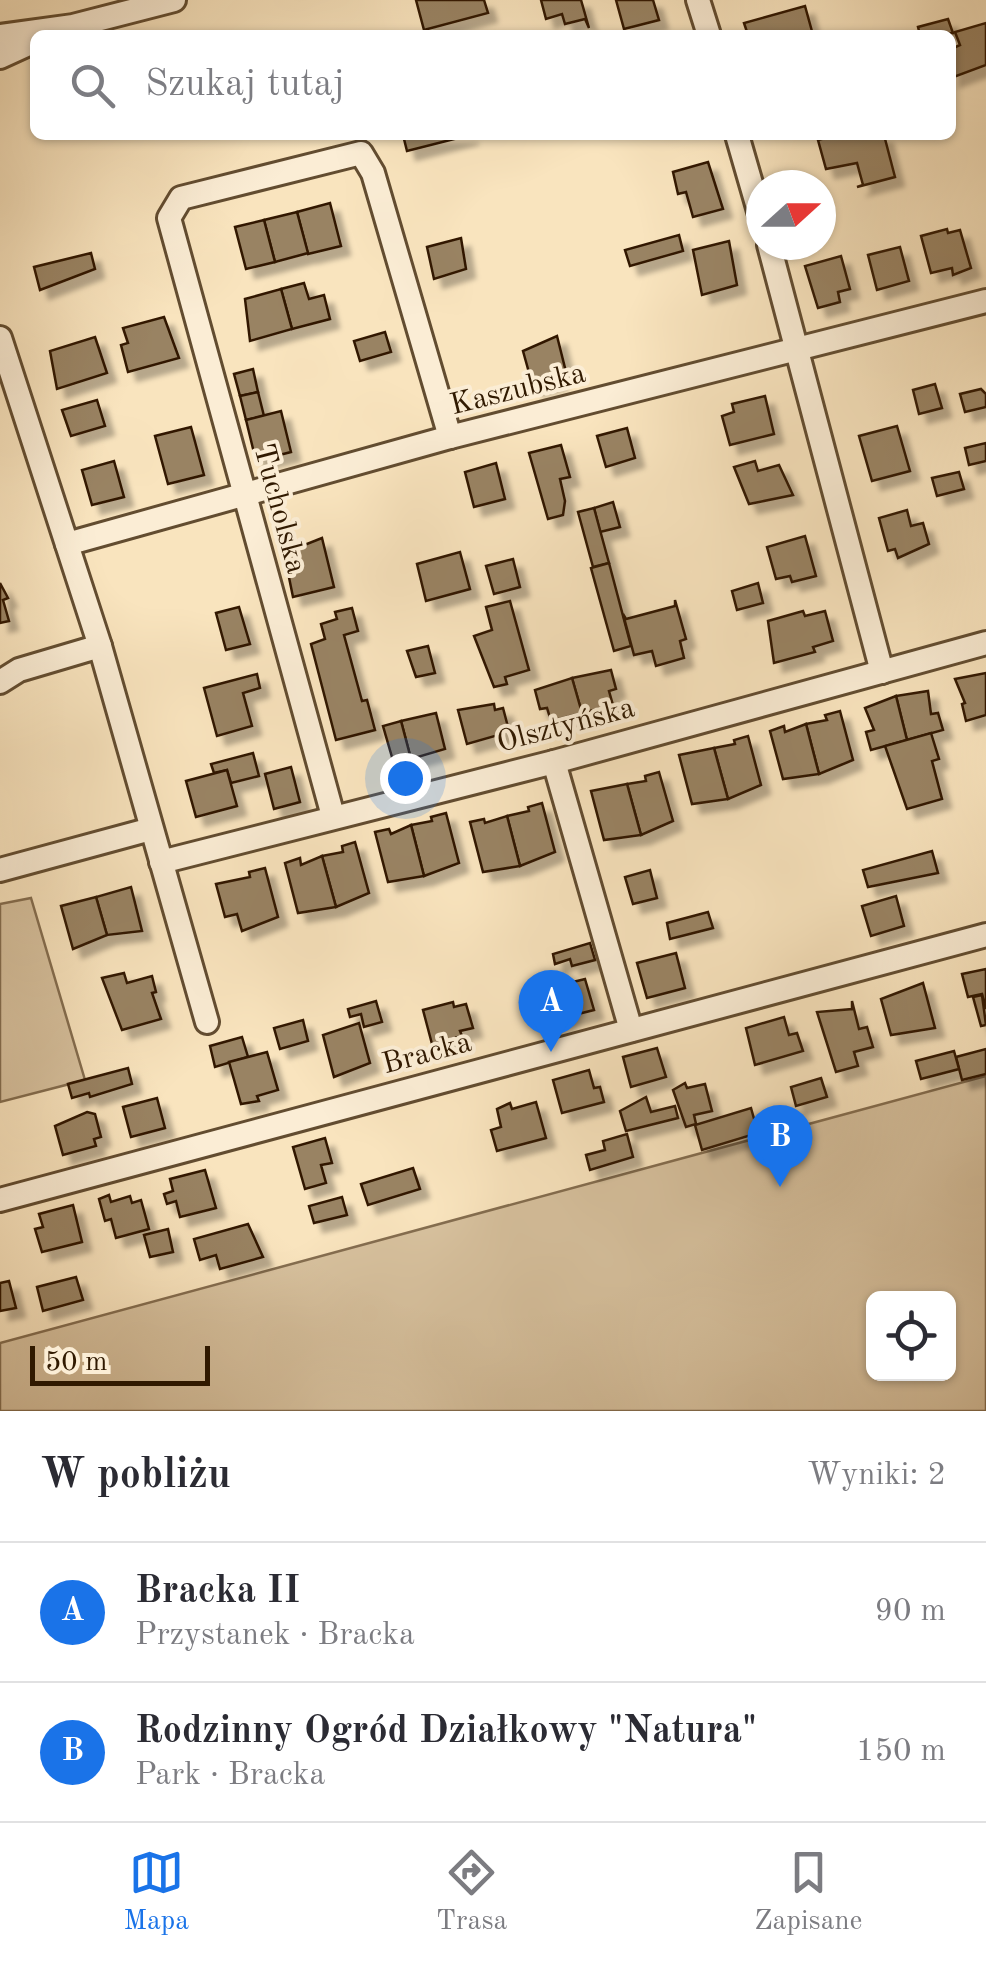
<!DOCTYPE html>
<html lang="pl">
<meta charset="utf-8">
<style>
:root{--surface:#fff;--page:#f2f2f3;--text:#2b2b33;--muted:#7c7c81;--line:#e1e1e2;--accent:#1a73e8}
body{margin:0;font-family:"Old Standard TT",serif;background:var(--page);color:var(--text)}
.controls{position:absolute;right:30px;bottom:30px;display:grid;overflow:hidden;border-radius:15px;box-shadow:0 2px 8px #0004}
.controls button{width:90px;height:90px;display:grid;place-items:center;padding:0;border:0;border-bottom:2px solid var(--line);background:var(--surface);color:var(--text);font:50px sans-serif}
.compass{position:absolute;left:746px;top:170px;width:90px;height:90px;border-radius:50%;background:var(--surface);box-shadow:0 2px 8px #0004;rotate:69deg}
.scale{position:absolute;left:30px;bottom:25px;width:180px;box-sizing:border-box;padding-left:10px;border:5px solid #301900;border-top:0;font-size:28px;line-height:35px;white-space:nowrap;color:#301900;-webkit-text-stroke:8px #fbedd5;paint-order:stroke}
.you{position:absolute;left:405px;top:778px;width:35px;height:35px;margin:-25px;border:8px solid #fff;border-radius:50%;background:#1a73e8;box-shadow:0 0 0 15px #1a73e833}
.badge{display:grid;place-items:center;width:65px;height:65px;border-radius:50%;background:var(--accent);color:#fff;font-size:32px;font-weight:700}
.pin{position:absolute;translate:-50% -82px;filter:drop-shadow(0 2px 5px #0008)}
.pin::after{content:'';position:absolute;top:52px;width:35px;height:30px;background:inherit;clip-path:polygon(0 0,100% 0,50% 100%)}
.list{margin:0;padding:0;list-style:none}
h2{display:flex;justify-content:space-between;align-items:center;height:130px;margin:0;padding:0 40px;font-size:42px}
h2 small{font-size:32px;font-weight:400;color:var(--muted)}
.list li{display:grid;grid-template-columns:65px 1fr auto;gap:30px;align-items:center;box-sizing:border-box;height:140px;padding:0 40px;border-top:2px solid var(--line)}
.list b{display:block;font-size:38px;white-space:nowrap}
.list p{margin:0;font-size:32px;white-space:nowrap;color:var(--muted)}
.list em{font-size:32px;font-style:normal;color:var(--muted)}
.icon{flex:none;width:55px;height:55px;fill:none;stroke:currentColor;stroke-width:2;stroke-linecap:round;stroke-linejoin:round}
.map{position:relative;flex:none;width:986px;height:1411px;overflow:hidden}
.search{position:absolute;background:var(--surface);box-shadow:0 2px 8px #0004;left:30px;right:30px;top:30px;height:110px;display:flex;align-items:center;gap:25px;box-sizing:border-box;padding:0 35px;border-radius:15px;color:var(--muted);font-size:38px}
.sheet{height:410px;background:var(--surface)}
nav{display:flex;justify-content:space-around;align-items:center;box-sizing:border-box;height:140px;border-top:2px solid var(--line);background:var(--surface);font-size:28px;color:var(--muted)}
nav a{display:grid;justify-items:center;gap:5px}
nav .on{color:var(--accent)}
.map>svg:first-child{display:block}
</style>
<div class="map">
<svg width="986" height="1411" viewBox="0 0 986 1411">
<defs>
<filter id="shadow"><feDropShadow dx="9" dy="9" stdDeviation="2.5" flood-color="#0004"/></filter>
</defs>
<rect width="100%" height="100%" fill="#f9e4be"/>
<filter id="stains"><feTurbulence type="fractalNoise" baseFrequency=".002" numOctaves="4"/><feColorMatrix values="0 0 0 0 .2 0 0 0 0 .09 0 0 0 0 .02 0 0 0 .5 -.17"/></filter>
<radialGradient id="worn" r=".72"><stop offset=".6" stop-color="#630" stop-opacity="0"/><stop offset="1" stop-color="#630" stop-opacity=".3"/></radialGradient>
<g fill="#d7c19e" stroke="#846d4f" stroke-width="2.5" fill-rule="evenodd">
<polygon points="31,898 85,1080 0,1102 0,904"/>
<path d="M 986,1076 L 986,1411 L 0,1411 L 0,1343 ZM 948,1298 L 948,1374 L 874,1374 L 874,1298 Z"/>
</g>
<g fill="#998363" stroke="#301900" stroke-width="2.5" filter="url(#shadow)">
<polygon points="416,0 484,0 488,13 424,30"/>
<polygon points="541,0 581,0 589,28 585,19 565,24 562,14 546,19"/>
<polygon points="616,0 653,0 659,20 624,29"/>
<polygon points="805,6 813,35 748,35 744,23"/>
<polygon points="948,19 953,33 920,35 918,27"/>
<polygon points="986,23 986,65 951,78 951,49 960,45 955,32"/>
<polygon points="403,135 470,135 407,151"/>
<polygon points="836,135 884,135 895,177 857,187 863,185 857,163 826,169 818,140"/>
<polygon points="708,162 723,209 693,217 686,192 678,194 673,172"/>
<polygon points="330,203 341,246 308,254 297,212"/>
<polygon points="297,212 308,253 275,262 264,220"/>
<polygon points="264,220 275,262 246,269 235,227"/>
<polygon points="947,229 948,233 960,230 971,268 953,275 952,268 931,273 921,236"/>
<polygon points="679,235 683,251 630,266 625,250"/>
<polygon points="461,238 466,269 434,279 427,247"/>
<polygon points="729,241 737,285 702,295 693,250"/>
<polygon points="900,247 909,281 877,290 868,255"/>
<polygon points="91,253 95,269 40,290 34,267"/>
<polygon points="841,256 850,289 838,292 840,302 818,308 805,266"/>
<polygon points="304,283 309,299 324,295 330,319 292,329 281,289"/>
<polygon points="281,289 292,329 250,341 245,299"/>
<polygon points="164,317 179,358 128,372 121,345 128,343 123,328"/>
<polygon points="385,332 391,352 360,361 354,341"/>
<polygon points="557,336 566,372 556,375 558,380 533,387 523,351"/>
<polygon points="95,337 107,373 57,389 50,351"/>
<polygon points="253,369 258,392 240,396 234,374"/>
<polygon points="935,384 942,408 919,414 913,390"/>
<polygon points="981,389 986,394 986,407 965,412 960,394"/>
<polygon points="258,392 264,416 246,420 240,396"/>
<polygon points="765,396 774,434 730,445 722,416 734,412 732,404"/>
<polygon points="97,400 105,426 71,436 62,410"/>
<polygon points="281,411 291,452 256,461 246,420"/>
<polygon points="897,426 910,471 872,481 859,436"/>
<polygon points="191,427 204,475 168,484 155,436"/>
<polygon points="627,428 635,458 606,467 597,436"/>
<polygon points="986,443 986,461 969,465 965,448"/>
<polygon points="561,445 570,477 560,479 565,501 563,515 548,519 529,453"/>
<polygon points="114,461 124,497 92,505 82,470"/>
<polygon points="755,461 758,471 779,465 793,495 749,504 734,467"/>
<polygon points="496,463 505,499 474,507 465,472"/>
<polygon points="959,472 964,489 937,496 932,478"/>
<polygon points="613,502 620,527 600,532 594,508"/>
<polygon points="594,508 609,563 593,567 578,512"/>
<polygon points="907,510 911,526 923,523 929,544 898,558 895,549 888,551 879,518"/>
<polygon points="805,536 816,576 792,582 790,576 776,579 767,547"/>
<polygon points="322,538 334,587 293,597 284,553"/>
<polygon points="460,552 470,589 426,601 417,564"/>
<polygon points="513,559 520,587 494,594 486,566"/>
<polygon points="609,563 631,646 614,651 591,568"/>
<polygon points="0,583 8,598 3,600 9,621 0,623"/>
<polygon points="758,583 763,603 737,610 732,591"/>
<polygon points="675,600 686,639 680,641 684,658 656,666 652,651 634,655 623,614 626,619 675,606"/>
<polygon points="510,601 529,670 505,677 507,684 494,687 474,636 492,630 486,607"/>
<polygon points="239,607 250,644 226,650 216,613"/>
<polygon points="352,608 358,631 344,635 362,701 367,700 375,730 336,740 311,644 325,639 321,624 337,619 335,612"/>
<polygon points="803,611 805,616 825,611 833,641 813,647 815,652 774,663 768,621"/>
<polygon points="428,646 435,673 416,677 407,651"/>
<polygon points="611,670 616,689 609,691 613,705 582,713 572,678"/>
<polygon points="986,673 986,715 966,721 962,704 965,703 955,679"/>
<polygon points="257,674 260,688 243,693 252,726 217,736 204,688"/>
<polygon points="572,678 582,713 551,721 547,708 540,709 535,690"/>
<polygon points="928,691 931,714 938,713 943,730 907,740 896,696"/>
<polygon points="896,696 907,740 871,750 866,732 874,730 865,708"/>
<polygon points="494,704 495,710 503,708 508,727 501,730 502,734 467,744 458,710"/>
<polygon points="840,711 853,760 819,774 806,724 827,720 825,715"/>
<polygon points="436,713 445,749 411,759 401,721"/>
<polygon points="401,721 411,759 394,764 383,726"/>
<polygon points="806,724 819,774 783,779 770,731 784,726 785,732"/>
<polygon points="931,733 939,759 932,761 942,799 907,809 885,746"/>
<polygon points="748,736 761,785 728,799 714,748 735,744 734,740"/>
<polygon points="714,748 728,799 692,804 679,755"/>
<polygon points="253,753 259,776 231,783 227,770 214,773 211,764"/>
<polygon points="291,767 300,802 274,809 265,774"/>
<polygon points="227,770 237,806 196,817 186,781"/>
<polygon points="659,772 673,821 641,835 627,784 646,781 645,776"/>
<polygon points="627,784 641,835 604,840 591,791"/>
<polygon points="542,803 555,852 520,866 507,816 529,811 528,807"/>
<polygon points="446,813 459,863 424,876 411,825 432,821 431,817"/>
<polygon points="507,816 520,866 483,872 470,822 484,819 485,823"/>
<polygon points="411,825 424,876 388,882 375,832 389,829 391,834"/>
<polygon points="355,842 369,893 336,907 322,856 343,852 342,846"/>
<polygon points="932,851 938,873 868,887 863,870"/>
<polygon points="322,856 336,907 298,913 285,863 300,858 301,865"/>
<polygon points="265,868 278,917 242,931 237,914 225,917 216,884 250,877 249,872"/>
<polygon points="650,870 657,898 633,904 625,877"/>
<polygon points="131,887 142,931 107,935 96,897"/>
<polygon points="896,896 904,926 871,936 862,906"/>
<polygon points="96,897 107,935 73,949 61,906"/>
<polygon points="708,912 713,928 670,939 667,923"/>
<polygon points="590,943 595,960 572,966 570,959 555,964 553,954"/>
<polygon points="676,953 685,988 647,998 637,963"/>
<polygon points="986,969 986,1009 982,994 968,997 962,974"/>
<polygon points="124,973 127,983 152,976 156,992 152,993 161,1019 122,1030 102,978"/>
<polygon points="585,979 594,1010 562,1018 553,987"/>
<polygon points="923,983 935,1028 891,1035 881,999"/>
<polygon points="982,995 986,1025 981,1026 973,997"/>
<polygon points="376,1001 382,1022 364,1027 361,1014 350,1017 348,1009"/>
<polygon points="852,1001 859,1029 867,1027 873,1047 854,1052 858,1066 836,1072 817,1012 852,1009"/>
<polygon points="453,1002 454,1007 466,1004 473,1028 460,1031 462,1036 432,1044 423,1010"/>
<polygon points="784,1017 789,1035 797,1033 803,1051 755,1065 746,1028"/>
<polygon points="303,1020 308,1041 280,1049 274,1028"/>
<polygon points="359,1023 370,1063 334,1077 323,1035"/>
<polygon points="242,1037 248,1057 215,1067 210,1046"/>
<polygon points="657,1048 666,1077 631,1087 623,1057"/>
<polygon points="986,1049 986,1074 962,1080 956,1057"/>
<polygon points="954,1051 959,1069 921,1079 916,1061"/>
<polygon points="267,1052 278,1090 257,1096 259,1101 241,1104 229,1062"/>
<polygon points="128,1068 132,1084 90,1097 89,1093 72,1098 68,1084"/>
<polygon points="589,1070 594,1088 600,1087 604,1102 562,1113 553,1080"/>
<polygon points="821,1078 827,1097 796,1106 791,1087"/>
<polygon points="685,1083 687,1088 705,1084 712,1111 694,1115 696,1124 686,1127 673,1090"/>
<polygon points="646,1097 651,1112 675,1106 678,1118 626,1131 620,1111"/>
<polygon points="157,1098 165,1128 131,1137 123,1107"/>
<polygon points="536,1102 546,1138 497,1151 491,1130 501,1127 497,1109 510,1103 512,1109"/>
<polygon points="751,1108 758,1133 702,1150 695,1125"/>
<polygon points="87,1112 95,1114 101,1137 94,1139 96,1146 63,1155 55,1126"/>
<polygon points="627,1134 633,1157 590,1170 586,1155 605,1150 603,1141"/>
<polygon points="325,1138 332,1163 321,1165 326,1183 305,1189 293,1147"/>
<polygon points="413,1168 420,1189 368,1205 361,1184"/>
<polygon points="205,1170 216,1208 180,1217 176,1201 167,1204 164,1194 173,1191 170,1179"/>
<polygon points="109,1195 111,1202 130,1196 132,1203 141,1200 149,1229 116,1238 111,1219 105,1221 99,1199"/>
<polygon points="342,1197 347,1215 314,1223 309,1206"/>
<polygon points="73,1205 82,1242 42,1252 35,1229 43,1227 39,1214"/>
<polygon points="248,1224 263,1257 220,1269 216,1255 200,1260 194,1239"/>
<polygon points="168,1229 173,1252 150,1257 144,1235"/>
<polygon points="76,1277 83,1300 43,1311 37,1287"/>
<polygon points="9,1281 16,1308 0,1311 0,1283"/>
</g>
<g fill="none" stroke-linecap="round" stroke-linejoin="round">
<defs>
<g id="minor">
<polyline points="698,0 709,35"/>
<polyline points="0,36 73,26 174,0"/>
<polyline points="0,57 35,41"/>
<polyline points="737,135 761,218"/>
<polyline points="769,245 882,672"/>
<polyline points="0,338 100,646 207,1022"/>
<polyline points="67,544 450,437 986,301"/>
<polyline points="0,682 19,670 100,646"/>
<polyline points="554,762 631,1030"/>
<polyline points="333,816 169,218 181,198 361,153 373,173 450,437"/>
<polyline points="161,862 554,762 986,643"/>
<polyline points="0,870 151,829"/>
<polyline points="0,1200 986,935"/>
</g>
</defs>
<use href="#minor" stroke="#624c30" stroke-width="28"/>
<use href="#minor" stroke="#fbedd5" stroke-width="22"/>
</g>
<g text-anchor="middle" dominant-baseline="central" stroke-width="8" stroke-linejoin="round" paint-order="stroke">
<g font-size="30" fill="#301900" stroke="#fbedd5">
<text transform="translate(518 390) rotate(-14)">Kaszubska</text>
<text transform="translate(279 509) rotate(75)">Tucholska</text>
<text transform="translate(566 726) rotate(-15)">Olsztyńska</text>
<text transform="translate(427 1054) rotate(-15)">Bracka</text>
</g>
</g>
<rect width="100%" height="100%" filter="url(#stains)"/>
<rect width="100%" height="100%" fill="url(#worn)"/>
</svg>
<div class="controls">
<button><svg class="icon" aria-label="locate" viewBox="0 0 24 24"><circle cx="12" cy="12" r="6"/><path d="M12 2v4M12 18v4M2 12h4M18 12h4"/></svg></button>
</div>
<svg class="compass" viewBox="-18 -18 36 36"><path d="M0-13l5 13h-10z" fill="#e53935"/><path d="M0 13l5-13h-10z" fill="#7c7c81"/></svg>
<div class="scale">50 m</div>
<div class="you"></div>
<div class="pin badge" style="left:551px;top:1052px">A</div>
<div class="pin badge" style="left:780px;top:1187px">B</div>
<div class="search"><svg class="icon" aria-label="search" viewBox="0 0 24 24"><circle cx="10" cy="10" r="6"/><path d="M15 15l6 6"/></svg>Szukaj tutaj</div>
</div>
<section class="sheet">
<h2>W pobliżu<small>Wyniki: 2</small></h2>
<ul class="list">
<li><span class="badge">A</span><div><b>Bracka II</b><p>Przystanek · Bracka</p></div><em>90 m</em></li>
<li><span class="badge">B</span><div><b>Rodzinny Ogród Działkowy &quot;Natura&quot;</b><p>Park · Bracka</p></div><em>150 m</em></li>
</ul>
</section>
<nav>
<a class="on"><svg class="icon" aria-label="map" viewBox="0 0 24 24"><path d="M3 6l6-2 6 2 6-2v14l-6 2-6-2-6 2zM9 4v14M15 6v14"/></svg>Mapa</a>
<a><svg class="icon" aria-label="directions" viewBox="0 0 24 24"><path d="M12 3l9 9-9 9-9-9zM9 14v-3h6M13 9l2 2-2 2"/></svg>Trasa</a>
<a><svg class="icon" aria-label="saved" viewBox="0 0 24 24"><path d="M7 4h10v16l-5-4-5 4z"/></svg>Zapisane</a>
</nav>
